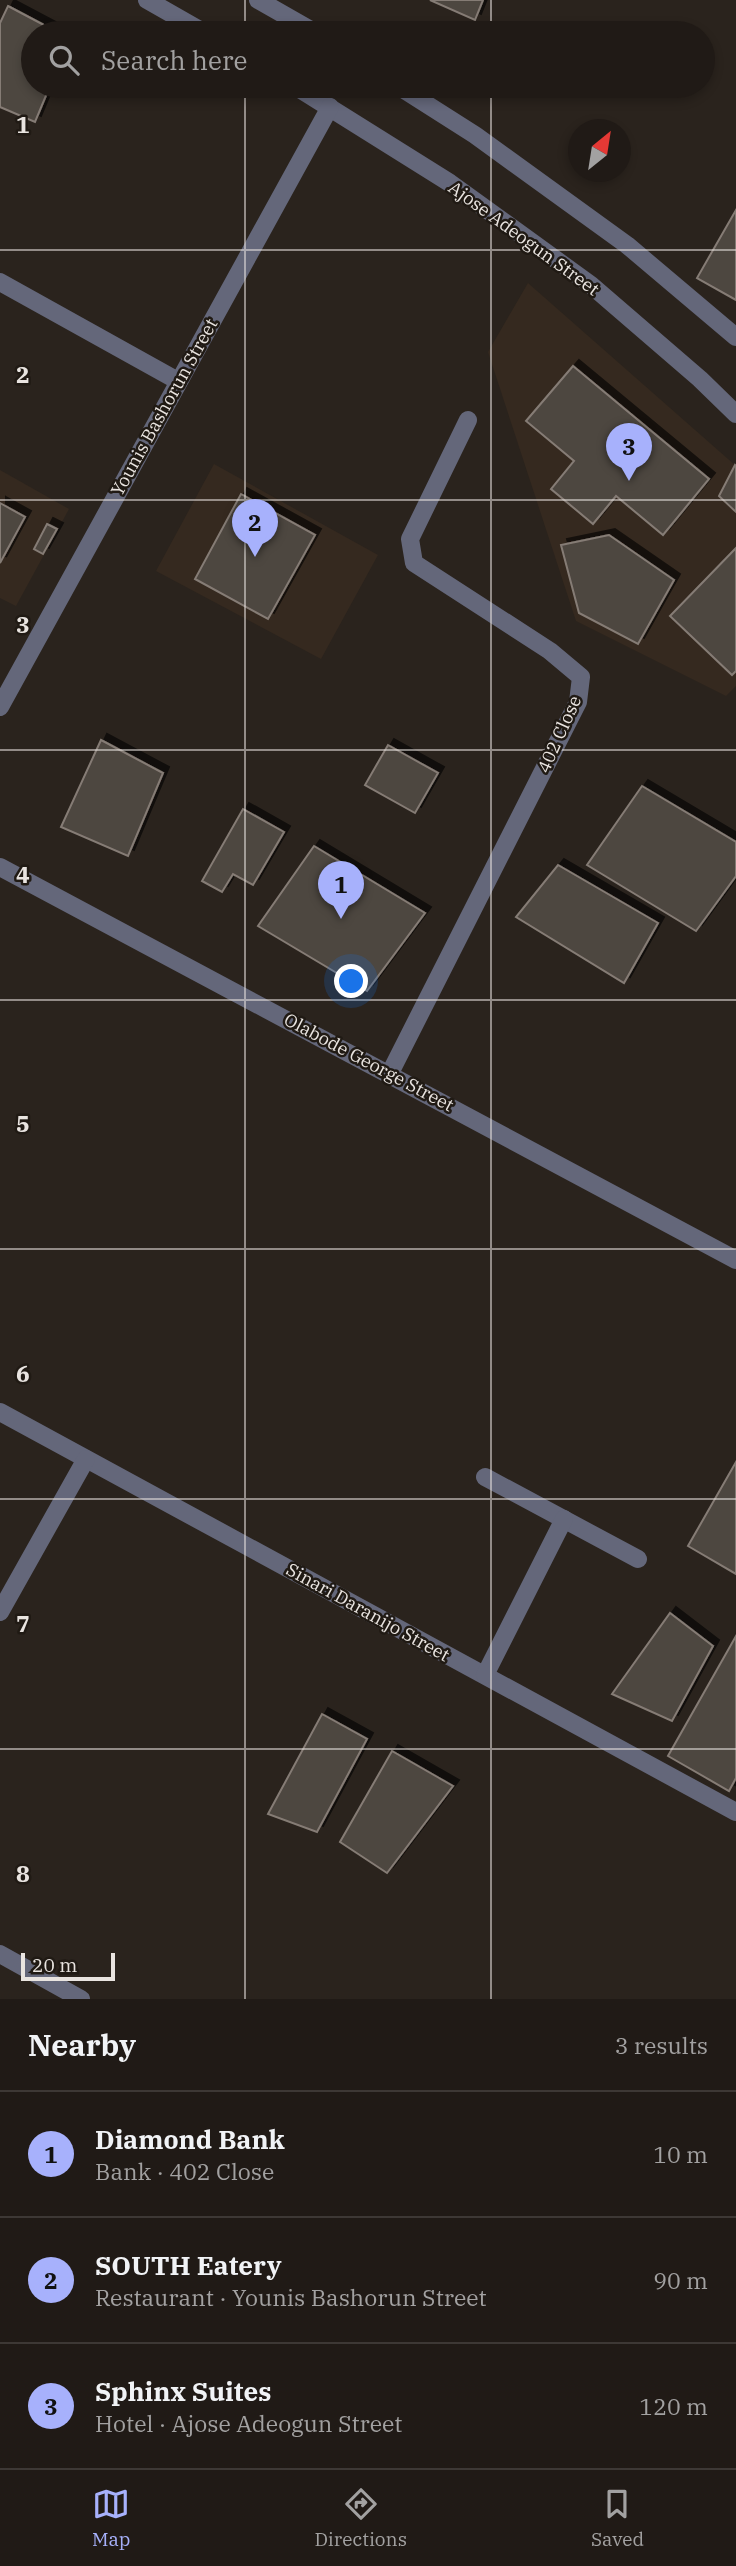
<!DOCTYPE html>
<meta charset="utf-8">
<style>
:root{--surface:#201a16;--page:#2d2723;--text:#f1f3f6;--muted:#a2a1a1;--line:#3d3835;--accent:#a7b1fc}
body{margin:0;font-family:"IBM Plex Serif",serif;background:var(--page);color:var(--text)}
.compass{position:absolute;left:568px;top:119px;width:63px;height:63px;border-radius:50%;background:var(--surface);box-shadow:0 4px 10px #0003;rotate:30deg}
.scale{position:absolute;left:21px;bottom:18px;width:94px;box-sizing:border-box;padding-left:7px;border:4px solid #e9e4e0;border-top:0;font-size:19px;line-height:24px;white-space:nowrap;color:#e9e4e0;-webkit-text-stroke:5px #201a14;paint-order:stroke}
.you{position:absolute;left:352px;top:982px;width:24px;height:24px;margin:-18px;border:5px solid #fff;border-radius:50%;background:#1a73e8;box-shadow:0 0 0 10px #1a73e833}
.badge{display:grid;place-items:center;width:46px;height:46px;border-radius:50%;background:var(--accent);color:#111;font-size:23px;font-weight:700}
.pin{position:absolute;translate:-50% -58px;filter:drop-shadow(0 2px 4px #0008)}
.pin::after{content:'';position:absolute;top:37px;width:24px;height:21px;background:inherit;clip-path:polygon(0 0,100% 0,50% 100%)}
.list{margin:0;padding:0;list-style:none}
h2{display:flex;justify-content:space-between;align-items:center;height:91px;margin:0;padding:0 28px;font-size:30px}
h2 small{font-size:23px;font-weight:400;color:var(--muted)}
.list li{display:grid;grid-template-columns:46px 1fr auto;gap:21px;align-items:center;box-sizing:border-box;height:126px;padding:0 28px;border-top:2px solid var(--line)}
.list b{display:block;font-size:26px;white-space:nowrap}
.list p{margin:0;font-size:23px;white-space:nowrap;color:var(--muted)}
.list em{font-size:23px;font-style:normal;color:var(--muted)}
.icon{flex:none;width:38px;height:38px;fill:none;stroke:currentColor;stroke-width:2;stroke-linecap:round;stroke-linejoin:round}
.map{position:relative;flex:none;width:736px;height:1999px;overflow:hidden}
.search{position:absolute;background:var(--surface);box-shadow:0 4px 10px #0003;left:21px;right:21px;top:21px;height:77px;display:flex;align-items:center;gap:18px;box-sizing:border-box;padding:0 24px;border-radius:38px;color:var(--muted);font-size:26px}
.sheet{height:469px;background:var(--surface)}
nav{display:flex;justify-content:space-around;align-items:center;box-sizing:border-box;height:98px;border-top:2px solid var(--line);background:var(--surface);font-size:19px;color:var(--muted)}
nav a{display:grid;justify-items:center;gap:4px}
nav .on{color:var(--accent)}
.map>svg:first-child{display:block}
</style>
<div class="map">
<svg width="736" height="1999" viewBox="0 0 736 1999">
<defs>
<filter id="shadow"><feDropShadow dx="6" dy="-6" stdDeviation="0" flood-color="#0009"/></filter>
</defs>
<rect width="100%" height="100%" fill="#2a231d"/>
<g fill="#35291f">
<polygon points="528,283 736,466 736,686 726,696 576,621 488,352"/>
<polygon points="214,464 378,555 321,659 156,571"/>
<polygon points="0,470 69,509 16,606 0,598"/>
</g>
<g fill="#4e4640" stroke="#857c75" stroke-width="2" filter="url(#shadow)">
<polygon points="430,0 483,0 475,20"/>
<polygon points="8,6 59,33 33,33 33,86 50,86 35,122 0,107 0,23"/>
<polygon points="736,210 736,300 697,278"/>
<polygon points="573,366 709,479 663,535 616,496 593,524 551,489 574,461 526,421"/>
<polygon points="735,465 736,466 736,512 719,496"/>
<polygon points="241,494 315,535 268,619 195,579"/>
<polygon points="0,503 25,517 0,563"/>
<polygon points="47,524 57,529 43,554 34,549"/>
<polygon points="609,535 674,580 638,644 579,613 561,545"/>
<polygon points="736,548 736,671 732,675 670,616"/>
<polygon points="101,740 163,773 128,856 61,827"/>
<polygon points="388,745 438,773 415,813 365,785"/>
<polygon points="642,786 736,842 736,876 696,931 587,865"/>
<polygon points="243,809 284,832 253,885 233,874 222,892 202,881"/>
<polygon points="314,846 425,913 367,991 258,926"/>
<polygon points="558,865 658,923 624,983 516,917"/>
<polygon points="736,1462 736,1574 688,1546"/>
<polygon points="670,1613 713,1646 672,1721 612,1694"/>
<polygon points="736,1636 736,1778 729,1791 668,1756"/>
<polygon points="322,1714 367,1739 317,1832 268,1814"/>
<polygon points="392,1751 453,1786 387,1873 340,1842"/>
</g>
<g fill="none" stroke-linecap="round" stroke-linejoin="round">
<g stroke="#64677a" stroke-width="18">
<polyline points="147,0 205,33"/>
<polyline points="258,0 316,33"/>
<polyline points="295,86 450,183 591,285 700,379 736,414"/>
<polyline points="398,86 475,135 627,245 736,337"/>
<polyline points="0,282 178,381"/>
<polyline points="0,707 330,107"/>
<polyline points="0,867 736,1260"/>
<polyline points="390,1073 578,702 581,677 550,651 414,563 410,539 468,420"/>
<polyline points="0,1412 736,1812"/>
<polyline points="485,1477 638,1559"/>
<polyline points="0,1612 86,1459"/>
<polyline points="485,1675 564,1519"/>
<polyline points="0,1954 81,1999"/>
</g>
</g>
<path fill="none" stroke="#e9e4e0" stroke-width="2" stroke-opacity="0.55" d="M 245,0 L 245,33M 491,0 L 491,33M 245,86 L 245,1999M 491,86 L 491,1999M 0,250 L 736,250M 0,500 L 736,500M 0,750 L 736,750M 0,1000 L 736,1000M 0,1249 L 736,1249M 0,1499 L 736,1499M 0,1749 L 736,1749"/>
<g text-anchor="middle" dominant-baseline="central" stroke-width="5" stroke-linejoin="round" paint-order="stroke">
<g font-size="18" fill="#e9e4e0" stroke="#201a14">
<text transform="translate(524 238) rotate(36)">Ajose Adeogun Street</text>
<text transform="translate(164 407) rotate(-61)">Younis Bashorun Street</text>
<text transform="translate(559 734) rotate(-66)">402 Close</text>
<text transform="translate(369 1062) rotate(28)">Olabode George Street</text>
<text transform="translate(368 1612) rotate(29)">Sinari Daranijo Street</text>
</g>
</g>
<g font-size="23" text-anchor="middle" font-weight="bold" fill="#e9e4e0" stroke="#201a14" stroke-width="5" stroke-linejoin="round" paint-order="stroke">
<text x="23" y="133">1</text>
<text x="23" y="383">2</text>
<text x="23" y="633">3</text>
<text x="23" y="883">4</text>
<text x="23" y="1132">5</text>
<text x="23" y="1382">6</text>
<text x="23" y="1632">7</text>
<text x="23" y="1882">8</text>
</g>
</svg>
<svg class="compass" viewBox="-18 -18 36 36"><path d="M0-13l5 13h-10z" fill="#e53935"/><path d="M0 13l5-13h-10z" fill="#a2a1a1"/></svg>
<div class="scale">20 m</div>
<div class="you"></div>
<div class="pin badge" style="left:341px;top:919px">1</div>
<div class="pin badge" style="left:255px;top:557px">2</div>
<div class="pin badge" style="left:629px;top:481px">3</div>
<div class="search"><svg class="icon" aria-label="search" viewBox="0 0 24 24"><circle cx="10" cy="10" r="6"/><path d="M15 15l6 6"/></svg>Search here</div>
</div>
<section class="sheet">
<h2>Nearby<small>3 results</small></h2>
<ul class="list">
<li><span class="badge">1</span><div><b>Diamond Bank</b><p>Bank · 402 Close</p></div><em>10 m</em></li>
<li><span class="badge">2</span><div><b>SOUTH Eatery</b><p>Restaurant · Younis Bashorun Street</p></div><em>90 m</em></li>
<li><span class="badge">3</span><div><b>Sphinx Suites</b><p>Hotel · Ajose Adeogun Street</p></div><em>120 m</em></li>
</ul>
</section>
<nav>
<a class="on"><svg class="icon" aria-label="map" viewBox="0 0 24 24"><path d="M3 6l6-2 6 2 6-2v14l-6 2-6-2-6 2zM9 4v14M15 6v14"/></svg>Map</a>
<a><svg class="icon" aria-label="directions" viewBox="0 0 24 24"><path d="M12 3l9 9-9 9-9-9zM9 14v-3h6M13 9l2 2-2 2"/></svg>Directions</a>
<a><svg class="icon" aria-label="saved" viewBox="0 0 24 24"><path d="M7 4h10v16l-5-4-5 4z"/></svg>Saved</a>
</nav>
